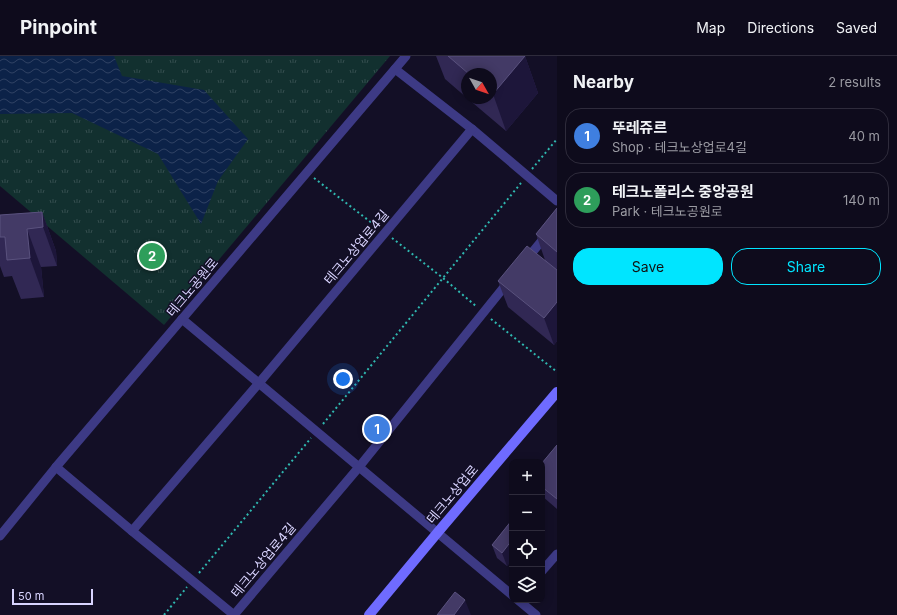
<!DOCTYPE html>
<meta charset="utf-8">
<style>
:root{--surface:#0e0b1c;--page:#1c1929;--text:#f1f3f6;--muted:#9b9ba3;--line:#2e2b3b;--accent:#00e5ff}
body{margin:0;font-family:Inter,"Noto Sans KR",sans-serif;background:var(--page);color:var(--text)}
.controls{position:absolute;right:12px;bottom:12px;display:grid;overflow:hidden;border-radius:8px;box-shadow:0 2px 10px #0003}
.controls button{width:36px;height:36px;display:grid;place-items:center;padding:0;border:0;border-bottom:1px solid var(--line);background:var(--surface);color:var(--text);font:20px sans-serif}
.compass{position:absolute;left:461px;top:12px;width:36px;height:36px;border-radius:50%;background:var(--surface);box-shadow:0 2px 10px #0003;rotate:130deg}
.scale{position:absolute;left:12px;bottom:10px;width:81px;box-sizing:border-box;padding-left:4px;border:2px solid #d9d4ff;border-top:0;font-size:11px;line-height:14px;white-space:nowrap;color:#d9d4ff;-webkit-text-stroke:3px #130f26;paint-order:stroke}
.you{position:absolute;left:343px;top:323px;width:14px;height:14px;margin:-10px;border:3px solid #fff;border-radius:50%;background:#1a73e8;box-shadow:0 0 0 6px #1a73e833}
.badge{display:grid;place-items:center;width:26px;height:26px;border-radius:50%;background:var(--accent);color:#fff;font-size:13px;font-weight:700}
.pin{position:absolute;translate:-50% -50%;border:2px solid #fff;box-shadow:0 1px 4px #0006}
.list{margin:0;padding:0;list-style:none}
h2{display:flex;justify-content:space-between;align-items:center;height:52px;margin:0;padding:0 16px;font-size:17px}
h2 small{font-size:13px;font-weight:400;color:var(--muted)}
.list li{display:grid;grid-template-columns:26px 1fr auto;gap:12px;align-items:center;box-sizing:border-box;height:56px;margin:0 8px 8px;padding:0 8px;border:1px solid var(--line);border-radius:16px}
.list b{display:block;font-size:15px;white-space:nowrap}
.list p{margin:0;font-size:13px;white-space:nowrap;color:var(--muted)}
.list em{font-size:13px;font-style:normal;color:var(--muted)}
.actions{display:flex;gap:8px;padding:12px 16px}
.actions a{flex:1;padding:9px 0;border:1px solid var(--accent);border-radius:16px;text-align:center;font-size:14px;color:var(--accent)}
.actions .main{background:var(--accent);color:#111}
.icon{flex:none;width:22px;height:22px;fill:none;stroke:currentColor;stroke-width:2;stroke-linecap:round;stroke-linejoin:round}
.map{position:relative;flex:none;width:557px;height:559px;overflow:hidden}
header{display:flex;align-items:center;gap:24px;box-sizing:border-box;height:56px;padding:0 20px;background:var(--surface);border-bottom:1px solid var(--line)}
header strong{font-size:19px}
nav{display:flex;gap:22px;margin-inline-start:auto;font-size:14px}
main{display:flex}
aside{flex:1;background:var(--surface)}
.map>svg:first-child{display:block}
</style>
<header>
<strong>Pinpoint</strong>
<nav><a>Map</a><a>Directions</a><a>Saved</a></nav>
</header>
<main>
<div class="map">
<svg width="557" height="559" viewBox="0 0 557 559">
<defs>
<pattern id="park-tufts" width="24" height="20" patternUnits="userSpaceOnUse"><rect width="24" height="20" fill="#12302f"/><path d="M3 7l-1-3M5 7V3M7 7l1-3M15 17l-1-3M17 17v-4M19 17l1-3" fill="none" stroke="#344d4e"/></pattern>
<pattern id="water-waves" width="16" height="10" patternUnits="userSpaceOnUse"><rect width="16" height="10" fill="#0c2248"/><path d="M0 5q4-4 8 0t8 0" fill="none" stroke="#2f4163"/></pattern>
</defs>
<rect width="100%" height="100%" fill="#130f26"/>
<polygon fill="url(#park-tufts)" points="0,0 390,0 164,269 0,130"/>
<polygon fill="url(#water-waves)" points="0,0 114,0 122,20 204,34 248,83 218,125 201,168 158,98 72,57 0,58"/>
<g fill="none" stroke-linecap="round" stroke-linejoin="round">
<g stroke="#2fb8b0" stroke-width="2" stroke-dasharray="2 3" stroke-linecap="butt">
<polyline points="532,113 557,83"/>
<polyline points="314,122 377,171"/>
<polyline points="392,182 443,222 477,251"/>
<polyline points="491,263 557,316"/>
<polyline points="323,368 521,127"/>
<polyline points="199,517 311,382"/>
<polyline points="164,559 187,531"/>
</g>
<g stroke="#3d3a85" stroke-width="9">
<polyline points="395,13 472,73 557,145"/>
<polyline points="526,204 557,166"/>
<polyline points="182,263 512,539"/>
<polyline points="56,411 132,475 234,559"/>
<polyline points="132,475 259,327 472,73"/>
<polyline points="0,480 56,411 406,0"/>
<polyline points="542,515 557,498"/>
<polyline points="518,544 536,559"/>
<polyline points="234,559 359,411 508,226"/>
</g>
<polyline stroke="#6f6bff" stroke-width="10" points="369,559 438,476 557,336"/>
</g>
<g fill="#312854">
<polygon points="436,0 525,0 538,37 506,75 467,42 491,42 491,18 467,18 467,42 445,23"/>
<polygon points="557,152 557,285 554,289 508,251 498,225 545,204 536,178"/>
<polygon points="42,156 56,195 57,210 41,211 44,241 21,243 12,220 4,221 0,210 0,159"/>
<polygon points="557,389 557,453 542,440 542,407"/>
<polygon points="512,464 512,504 507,510 497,502 492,489"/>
</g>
<g fill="#1d163a">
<polygon points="525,0 538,37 506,75 493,38"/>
<polygon points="42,156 56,195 57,210 43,171"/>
<polygon points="27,173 41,211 44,241 30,202"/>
<polygon points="557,246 557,285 554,289 544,262"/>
<polygon points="542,476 545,485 542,489"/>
<polygon points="512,484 512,504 507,510 502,497"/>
<polygon points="465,544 471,559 454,559"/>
</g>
<g fill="#433a66" stroke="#5a527e">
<polygon points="448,0 525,0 493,38 491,36 491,18 469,18"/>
<polygon points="557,152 557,196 536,178"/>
<polygon points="42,156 43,171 27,173 30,202 7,204 5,181 0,181 0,159"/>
<polygon points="527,190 557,214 557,246 544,262 498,225"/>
<polygon points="557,389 557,443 542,431 542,407"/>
<polygon points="512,464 512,484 502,497 492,489"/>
<polygon points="455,536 465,544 454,559 437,559"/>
</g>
<g text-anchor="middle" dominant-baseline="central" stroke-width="3" stroke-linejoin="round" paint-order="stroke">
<g font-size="13" fill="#d9d4ff" stroke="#130f26">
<text transform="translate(356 191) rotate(-50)">테크노상업로4길</text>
<text transform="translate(192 231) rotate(-50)">테크노공원로</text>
<text transform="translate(452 438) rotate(-50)">테크노상업로</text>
<text transform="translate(263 504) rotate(-50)">테크노상업로4길</text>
</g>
</g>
</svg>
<div class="controls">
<button>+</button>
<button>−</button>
<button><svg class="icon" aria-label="locate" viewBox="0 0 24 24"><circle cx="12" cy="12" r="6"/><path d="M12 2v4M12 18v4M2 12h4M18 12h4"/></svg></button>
<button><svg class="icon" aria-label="layers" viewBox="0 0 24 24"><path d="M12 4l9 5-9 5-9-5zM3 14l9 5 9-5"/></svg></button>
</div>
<svg class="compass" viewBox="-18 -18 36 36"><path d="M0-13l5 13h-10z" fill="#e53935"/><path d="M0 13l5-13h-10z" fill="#9b9ba3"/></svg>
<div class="scale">50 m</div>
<div class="you"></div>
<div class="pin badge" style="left:377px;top:373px;background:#3f7fe0">1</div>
<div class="pin badge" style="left:152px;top:200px;background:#2e9e5b">2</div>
</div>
<aside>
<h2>Nearby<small>2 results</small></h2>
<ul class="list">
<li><span class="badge" style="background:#3f7fe0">1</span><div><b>뚜레쥬르</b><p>Shop · 테크노상업로4길</p></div><em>40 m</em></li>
<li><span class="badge" style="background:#2e9e5b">2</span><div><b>테크노폴리스 중앙공원</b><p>Park · 테크노공원로</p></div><em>140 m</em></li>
</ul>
<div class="actions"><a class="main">Save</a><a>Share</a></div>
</aside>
</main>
